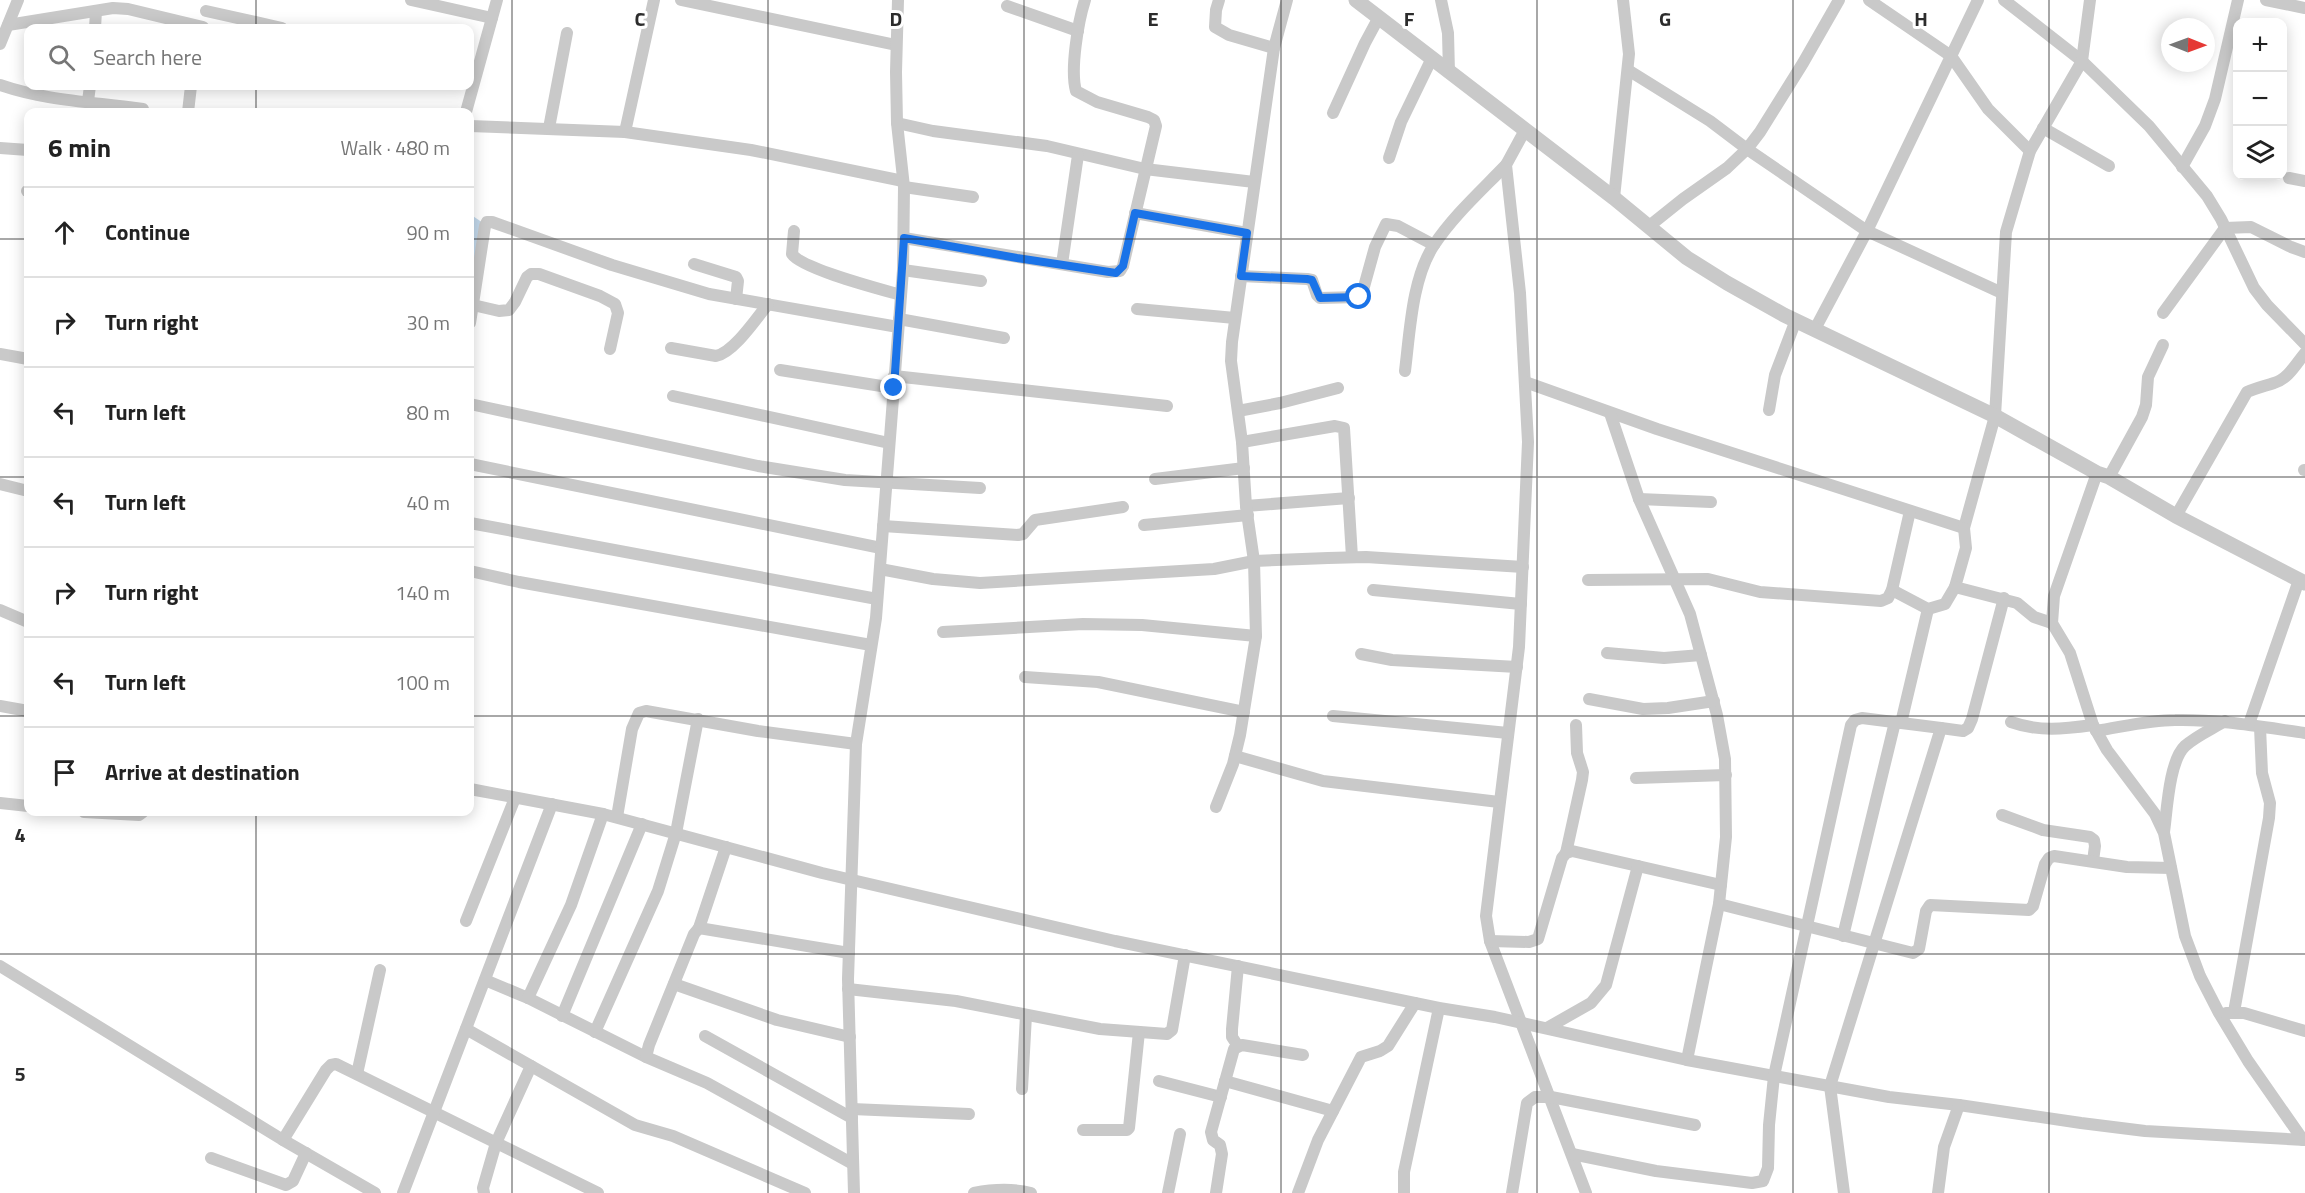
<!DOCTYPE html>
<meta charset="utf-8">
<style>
:root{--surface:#fff;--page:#f6f6f6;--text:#222;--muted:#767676;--line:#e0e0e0}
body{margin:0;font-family:"Titillium Web",sans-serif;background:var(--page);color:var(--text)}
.controls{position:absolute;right:18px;top:18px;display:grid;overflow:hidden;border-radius:12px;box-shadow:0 3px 15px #0003}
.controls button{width:54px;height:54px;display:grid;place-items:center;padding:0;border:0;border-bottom:2px solid var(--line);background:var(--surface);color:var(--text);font:30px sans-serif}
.compass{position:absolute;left:2161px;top:18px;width:54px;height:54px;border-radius:50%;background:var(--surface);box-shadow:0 3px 15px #0003;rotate:91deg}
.stop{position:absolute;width:18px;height:18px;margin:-14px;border:4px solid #1a73e8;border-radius:50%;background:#fff}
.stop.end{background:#1a73e8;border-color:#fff;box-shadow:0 2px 6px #0008}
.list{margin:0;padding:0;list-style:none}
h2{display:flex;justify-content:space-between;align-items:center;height:78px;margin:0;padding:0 24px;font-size:26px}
h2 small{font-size:20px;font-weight:400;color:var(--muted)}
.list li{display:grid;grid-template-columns:39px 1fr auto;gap:18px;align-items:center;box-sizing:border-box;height:90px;padding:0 24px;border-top:2px solid var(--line)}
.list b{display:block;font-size:22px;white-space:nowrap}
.list em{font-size:20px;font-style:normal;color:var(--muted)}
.icon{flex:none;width:33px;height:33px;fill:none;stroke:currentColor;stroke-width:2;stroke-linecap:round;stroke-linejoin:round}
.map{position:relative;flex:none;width:2305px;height:1193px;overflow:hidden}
.search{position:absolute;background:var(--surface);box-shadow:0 3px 15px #0003;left:24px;top:24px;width:450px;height:66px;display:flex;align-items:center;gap:15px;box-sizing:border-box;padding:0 21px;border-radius:12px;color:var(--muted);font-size:22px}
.panel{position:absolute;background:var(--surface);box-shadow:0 3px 15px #0003;left:24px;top:108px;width:450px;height:708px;border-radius:12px}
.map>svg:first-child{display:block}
</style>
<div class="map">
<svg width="2305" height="1193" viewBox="0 0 2305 1193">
<rect width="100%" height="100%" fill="#fff"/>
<polygon fill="#c3d9ec" points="470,214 483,223 470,298"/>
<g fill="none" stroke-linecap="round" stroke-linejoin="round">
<g stroke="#c9c9c9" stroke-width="12">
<polyline points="411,0 492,18"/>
<polyline points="681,0 896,45"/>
<polyline points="1219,0 1216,10 1215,27 1229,35 1274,48"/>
<polyline points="1441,0 1448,33 1449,73"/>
<polyline points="1869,0 1951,56 1988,109 2030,151"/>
<polyline points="2004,0 2082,61 2149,126 2207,196 2221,219 2254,288 2267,305 2305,344"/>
<polyline points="2266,0 2305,8"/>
<polyline points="1007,6 1078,31"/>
<polyline points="206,11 282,28"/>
<polyline points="8,25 113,8 128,9 203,27"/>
<polyline points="95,28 96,11"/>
<polyline points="0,44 18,0"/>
<polyline points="1628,70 1710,121 1747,149 1867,231 2002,293"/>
<path d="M 0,85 C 46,101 95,102 143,109"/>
<polyline points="88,101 90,86"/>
<polyline points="188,112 191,86"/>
<polyline points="466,112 497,0"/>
<polyline points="1333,113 1365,43 1379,17"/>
<polyline points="897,123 933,131 1047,146 1145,169 1254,182"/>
<polyline points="470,126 625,132 751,150 903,181"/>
<polyline points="549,128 567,33"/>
<polyline points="2043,128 2109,166"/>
<polyline points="1525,130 1506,165 1520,293 1528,442 1519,647 1486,916 1490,941 1586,1193"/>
<polyline points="625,132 654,0"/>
<polyline points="0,148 28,150"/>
<polyline points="1389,158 1401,122 1432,58"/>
<polyline points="2182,167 2205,126 2215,99 2238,0"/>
<polyline points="2289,178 2305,181"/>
<polyline points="904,187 973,197"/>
<polyline points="27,191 28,191"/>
<polyline points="1614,198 1629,54 1623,0"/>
<polyline points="1135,213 1247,233"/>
<polyline points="1648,227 1683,199 1727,168 1747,149 1760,132 1803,63 1839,0"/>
<path d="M 794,231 L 792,254 C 802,269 880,289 901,295"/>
<path d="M 904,238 L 1108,272 L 1120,271 L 1123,266 L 1156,126 L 1154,120 L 1148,117 L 1097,102 L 1076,91 C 1070,70 1078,22 1085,0"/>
<polyline points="694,264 736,277 738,281 736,299"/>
<polyline points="1062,264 1078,155"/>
<polyline points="903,270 981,281"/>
<polyline points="1241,276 1307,279 1312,280 1317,295 1320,298 1359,297 1362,294 1375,247 1386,224 1398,226 1434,245"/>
<polyline points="473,305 499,311 509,310 515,302 527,277 531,274 539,274 600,296 615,304 618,313 610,349"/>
<polyline points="1137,309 1235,318"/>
<polyline points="2163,313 2225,228 2251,227 2291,247 2305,252"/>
<polyline points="899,319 1004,338"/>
<polyline points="470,323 485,226 487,222 492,222 612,265 709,294 898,327"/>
<polyline points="1815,329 1867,231 1978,0"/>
<path d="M 671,348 L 716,356 C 734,352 756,319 768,304"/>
<polyline points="0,354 28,359"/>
<polyline points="780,370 894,388"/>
<path d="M 1405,371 C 1410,331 1412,278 1434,245 C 1454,215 1481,191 1506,165"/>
<polyline points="894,376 1167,406"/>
<polyline points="1525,382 1657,429 1964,528 1995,416 2006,232 2030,151 2082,61 2090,0"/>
<polyline points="673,396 889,443"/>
<polyline points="470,404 758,466 845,480 980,488"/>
<polyline points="1769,410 1775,375 1796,320"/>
<polyline points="1238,411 1280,403 1338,388"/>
<polyline points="1610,413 1639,499 1690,614 1717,715 1725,759 1726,837 1719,904 1687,1060"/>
<polyline points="1242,442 1335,426 1344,428 1352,557"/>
<polyline points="470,464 881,548"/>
<polyline points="2304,470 2305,470"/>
<polyline points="2097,473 2054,596 2052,623 2070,653 2093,725 2107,750 2155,814 2164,833 2185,936 2200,976 2219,1013 2248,1061 2303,1140"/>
<polyline points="2109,477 2142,417 2146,405 2148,377 2163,345"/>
<polyline points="1155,479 1244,468"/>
<polyline points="0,484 28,491"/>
<polyline points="1639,499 1711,502"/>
<polyline points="1246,506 1349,498"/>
<path d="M 2176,516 L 2247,392 C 2256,388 2265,386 2274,383 C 2288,379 2296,364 2305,353"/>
<polyline points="470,523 877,599"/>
<polyline points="1144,525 1248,515"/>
<polyline points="883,526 1018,535 1023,534 1035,520 1123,507"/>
<polyline points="1964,528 1966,548 1955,587 2017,603 2034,617 2052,623"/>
<polyline points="880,569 933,579 980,583 1214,569 1254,561 1328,558 1366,557 1523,567"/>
<polyline points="470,571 519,582 871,645"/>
<polyline points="1588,580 1708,579 1760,592 1881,601 1888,598 1892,590 1910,511"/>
<polyline points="1373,590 1521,604"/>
<polyline points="1892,590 1928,609 1945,604 1955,587"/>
<polyline points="0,610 28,622"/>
<polyline points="943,632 1083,624 1142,625 1256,636"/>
<polyline points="1607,653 1664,658 1701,655"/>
<polyline points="1361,654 1392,660 1517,667"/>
<polyline points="1025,677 1098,682 1244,712"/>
<polyline points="1589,699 1643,709 1668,708 1714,701"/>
<polyline points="0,706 28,711"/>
<polyline points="1333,716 1508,733"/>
<path d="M 2011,722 C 2039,732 2064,729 2093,725"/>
<polyline points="1901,723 1928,609"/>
<polyline points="2249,724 2299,580"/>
<path d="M 2096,731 C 2122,727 2149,720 2175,720 C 2219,719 2262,727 2305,733"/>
<polyline points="1235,756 1323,781 1499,802"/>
<polyline points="1636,778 1726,775"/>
<polyline points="470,789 603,814 822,873 1115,941 1439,1008 1495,1017 1687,1060 1889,1097 1959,1105 2081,1123 2145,1131 2305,1140"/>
<polyline points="0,803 28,806"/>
<polyline points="1216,807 1233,764 1240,735 1256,636 1254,561 1246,506 1242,442 1231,361 1232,342 1274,48 1287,0"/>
<polyline points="84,812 139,815 143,812"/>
<polyline points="2002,815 2043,830 2090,837 2094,840 2095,846 2093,861"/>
<polyline points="617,817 632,729 639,713 646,711 758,731 856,744"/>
<path d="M 2164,832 C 2167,811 2169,761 2185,746 C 2196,736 2212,729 2225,721"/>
<polyline points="1566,853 1582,780 1583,772 1577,753 1576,725"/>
<polyline points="1719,904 1913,953 1919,949 1926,911 1930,905 2029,910 2033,906 2045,864 2049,858 2054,856 2127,867 2171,868"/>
<polyline points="466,921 515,798"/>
<polyline points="699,928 726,847"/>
<polyline points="1843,936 1895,722"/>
<polyline points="1490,941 1529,942 1538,939 1562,858 1566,853 1572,851 1721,885"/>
<polyline points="0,966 283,1140 375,1193"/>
<polyline points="485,980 528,998 646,1057 707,1083 853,1164"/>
<polyline points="674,984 777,1020 850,1037"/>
<polyline points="848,989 956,1001 1100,1029 1167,1034 1172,1030 1185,955"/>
<polyline points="528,998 571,905 603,814"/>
<polyline points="2234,1012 2269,818 2270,803 2262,773 2260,727"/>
<polyline points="2226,1013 2244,1013 2305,1031"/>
<polyline points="562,1016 642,824"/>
<polyline points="1547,1028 1591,1003 1606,985 1638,866"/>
<polyline points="466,1029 635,1125 673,1136 805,1193"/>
<polyline points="595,1032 658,891 676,833 698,719"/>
<polyline points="705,1036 852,1118"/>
<polyline points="1238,1046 1232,1037 1232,1029 1238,966"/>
<polyline points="646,1057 649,1045 694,934 699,928 849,953"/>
<polyline points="357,1074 380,970"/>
<polyline points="1159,1081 1221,1097"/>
<polyline points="1225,1081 1333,1111"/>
<polyline points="1022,1089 1026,1015"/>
<polyline points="852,1109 969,1114"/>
<polyline points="1083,1130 1127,1130 1129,1128 1139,1032"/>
<polyline points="283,1140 326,1070 331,1065 336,1064 598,1193"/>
<polyline points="1572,1154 1656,1171 1752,1183 1763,1181 1768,1168 1769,1125 1774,1076 1851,725 1855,720 1862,718 1941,728"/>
<polyline points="211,1158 286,1185 293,1181 306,1153"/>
<polyline points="403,1193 552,804"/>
<polyline points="484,1193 483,1188 496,1143 531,1066"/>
<polyline points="854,1193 848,979 856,744 876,618 903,270 904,187 897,123 896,72 898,0"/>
<path d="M 974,1193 C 994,1189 1011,1188 1031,1193"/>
<polyline points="1168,1193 1180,1134"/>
<polyline points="1216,1193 1222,1154 1220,1145 1213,1140 1211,1132 1234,1049 1242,1045 1303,1055"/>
<polyline points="1298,1193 1318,1140 1361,1057 1380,1051 1388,1046 1415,1003"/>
<polyline points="1404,1193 1404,1172 1439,1008"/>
<polyline points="1512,1193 1527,1103 1535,1097 1551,1097 1695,1125"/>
<polyline points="1844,1193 1830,1086 1941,728 1963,731 1968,728 1972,719 2004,598"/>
<polyline points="1938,1193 1944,1147 1959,1105"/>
</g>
<polyline stroke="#c9c9c9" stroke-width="15" points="1356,0 1614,198 1687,258 1727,283 1784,315 1995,416 2097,473 2109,477 2176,516 2305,583"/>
</g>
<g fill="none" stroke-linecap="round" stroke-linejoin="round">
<polyline stroke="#1a73e8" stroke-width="8" points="894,388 904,238 1017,258 1116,273 1123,266 1135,213 1247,233 1241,276 1307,279 1312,280 1320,298 1359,297"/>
</g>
<path fill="none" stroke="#2c2c2c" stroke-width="1.5" stroke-opacity="0.55" d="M 256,0 L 256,28M 512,0 L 512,1193M 768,0 L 768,1193M 1024,0 L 1024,1193M 1281,0 L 1281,1193M 1537,0 L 1537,1193M 1793,0 L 1793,1193M 2049,0 L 2049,1193M 256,86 L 256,112M 0,239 L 28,239M 470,239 L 2305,239M 0,477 L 28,477M 470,477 L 2305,477M 0,716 L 28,716M 470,716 L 2305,716M 256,812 L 256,1193M 0,954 L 2305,954"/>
<g font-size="20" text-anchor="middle" font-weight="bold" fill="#2c2c2c" stroke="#fff" stroke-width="6" stroke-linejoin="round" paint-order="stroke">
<text x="640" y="26">C</text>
<text x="896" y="26">D</text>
<text x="1153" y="26">E</text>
<text x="1409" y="26">F</text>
<text x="1665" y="26">G</text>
<text x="1921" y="26">H</text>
<text x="20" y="842">4</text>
<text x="20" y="1081">5</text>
</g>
</svg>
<div class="controls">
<button>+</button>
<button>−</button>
<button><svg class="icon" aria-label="layers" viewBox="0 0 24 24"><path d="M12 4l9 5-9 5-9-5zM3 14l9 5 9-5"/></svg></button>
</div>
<svg class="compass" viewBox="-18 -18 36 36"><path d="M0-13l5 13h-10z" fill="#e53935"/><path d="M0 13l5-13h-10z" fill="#767676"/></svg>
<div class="stop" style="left:1359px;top:297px"></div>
<div class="stop end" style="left:894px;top:388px"></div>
<div class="search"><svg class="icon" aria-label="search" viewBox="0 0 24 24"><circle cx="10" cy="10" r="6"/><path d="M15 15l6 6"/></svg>Search here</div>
<section class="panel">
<h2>6 min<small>Walk · 480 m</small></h2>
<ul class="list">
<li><svg class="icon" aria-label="ahead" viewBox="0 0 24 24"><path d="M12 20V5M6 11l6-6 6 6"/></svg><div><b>Continue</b></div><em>90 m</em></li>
<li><svg class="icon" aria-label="right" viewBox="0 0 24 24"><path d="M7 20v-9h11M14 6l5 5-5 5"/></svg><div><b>Turn right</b></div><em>30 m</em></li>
<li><svg class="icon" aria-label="left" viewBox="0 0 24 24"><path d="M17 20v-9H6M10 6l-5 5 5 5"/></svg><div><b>Turn left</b></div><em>80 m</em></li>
<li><svg class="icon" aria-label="left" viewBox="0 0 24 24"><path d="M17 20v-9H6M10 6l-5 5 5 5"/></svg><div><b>Turn left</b></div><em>40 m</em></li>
<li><svg class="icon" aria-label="right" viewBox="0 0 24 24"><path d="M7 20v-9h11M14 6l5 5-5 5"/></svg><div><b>Turn right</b></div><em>140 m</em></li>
<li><svg class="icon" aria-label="left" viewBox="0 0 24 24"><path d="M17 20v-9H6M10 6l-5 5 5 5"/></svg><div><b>Turn left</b></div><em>100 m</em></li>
<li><svg class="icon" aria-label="arrive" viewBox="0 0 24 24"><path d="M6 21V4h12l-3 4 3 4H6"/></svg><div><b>Arrive at destination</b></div></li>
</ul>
</section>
</div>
